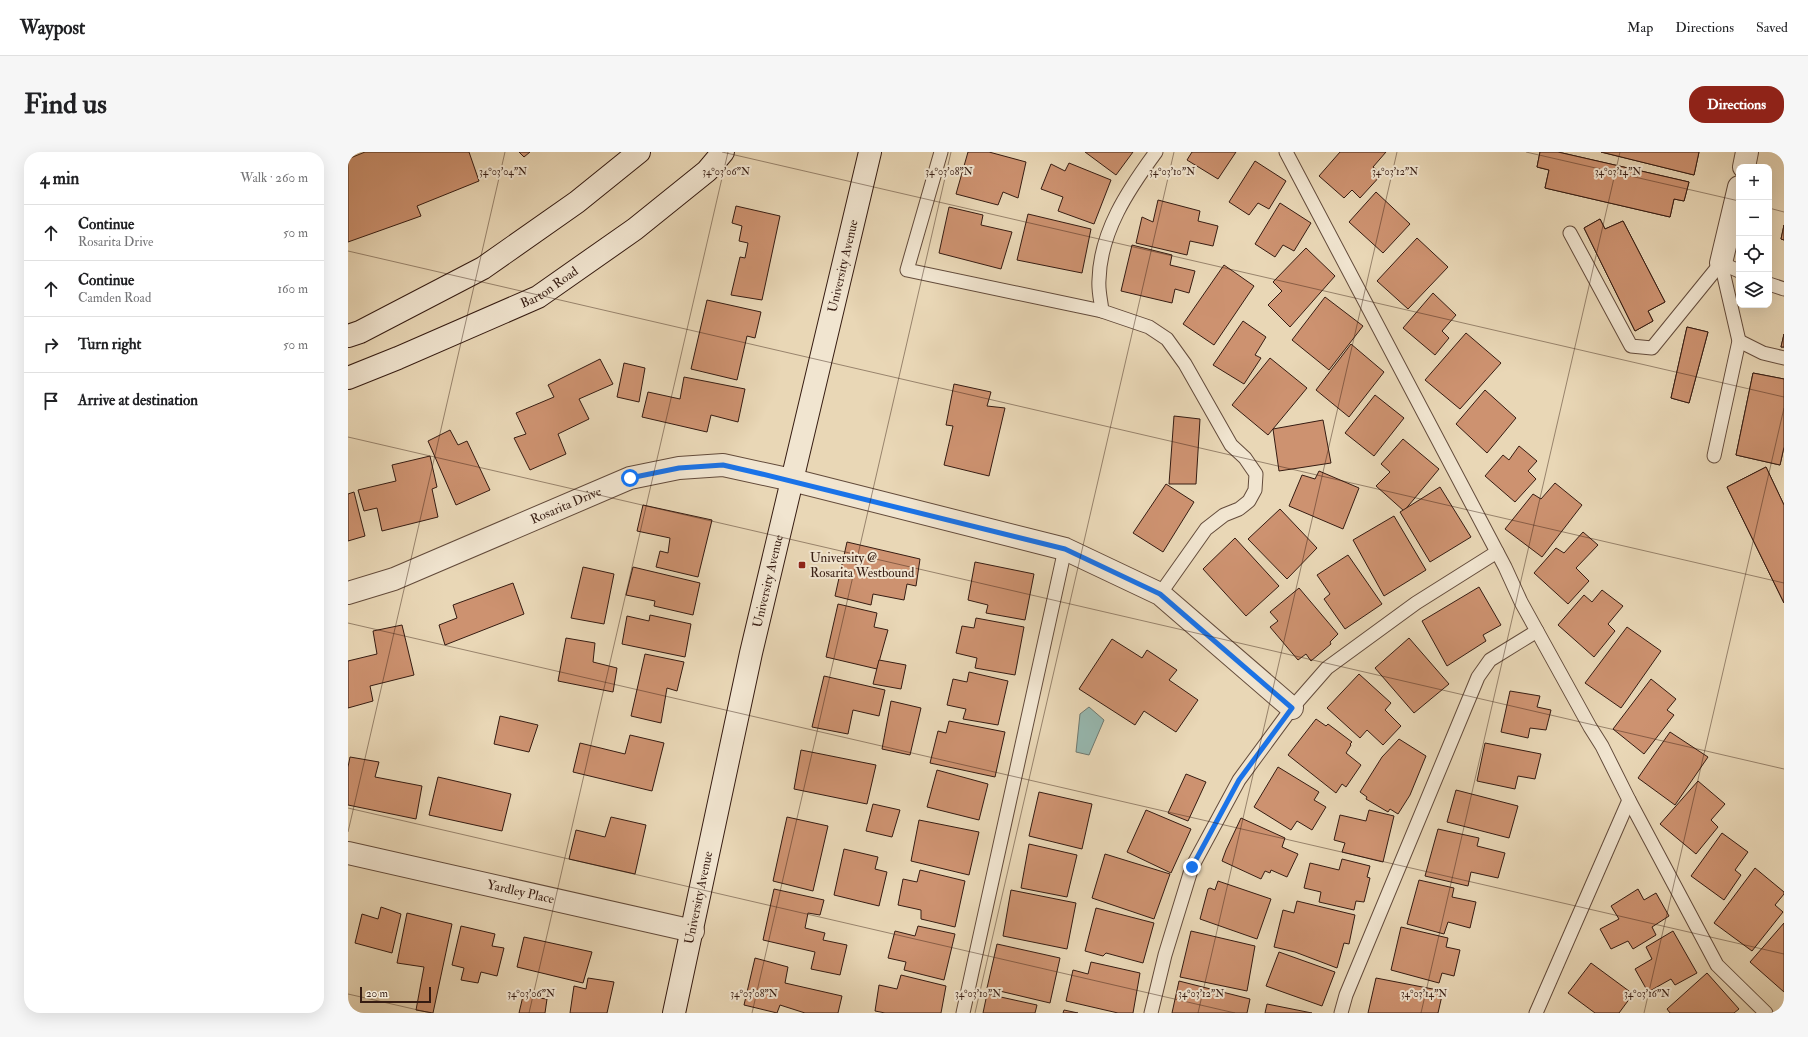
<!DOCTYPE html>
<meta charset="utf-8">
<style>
:root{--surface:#fff;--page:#f6f6f6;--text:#202124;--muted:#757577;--line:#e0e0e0;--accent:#8f2418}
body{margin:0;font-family:"IM FELL Double Pica",serif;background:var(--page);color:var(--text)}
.controls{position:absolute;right:12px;top:12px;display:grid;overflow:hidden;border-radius:8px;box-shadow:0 4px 16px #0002}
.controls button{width:36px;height:36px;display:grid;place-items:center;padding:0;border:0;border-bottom:1px solid var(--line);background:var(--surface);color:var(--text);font:20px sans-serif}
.scale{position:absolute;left:12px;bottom:10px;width:71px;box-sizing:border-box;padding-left:4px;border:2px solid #361c12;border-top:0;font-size:11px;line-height:14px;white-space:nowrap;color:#361c12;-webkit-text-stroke:3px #f1e5d0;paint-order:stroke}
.stop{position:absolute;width:12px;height:12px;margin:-9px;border:3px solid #1a73e8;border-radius:50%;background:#fff}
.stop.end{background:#1a73e8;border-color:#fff;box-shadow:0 1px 4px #0008}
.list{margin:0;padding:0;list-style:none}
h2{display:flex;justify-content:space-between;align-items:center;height:52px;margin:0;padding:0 16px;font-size:17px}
h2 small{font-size:13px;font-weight:400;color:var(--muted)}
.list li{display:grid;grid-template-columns:26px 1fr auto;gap:12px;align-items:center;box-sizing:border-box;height:56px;padding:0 16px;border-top:1px solid var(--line)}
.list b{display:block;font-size:15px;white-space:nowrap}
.list p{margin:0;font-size:13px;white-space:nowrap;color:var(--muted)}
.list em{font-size:13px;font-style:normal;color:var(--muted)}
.icon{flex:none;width:22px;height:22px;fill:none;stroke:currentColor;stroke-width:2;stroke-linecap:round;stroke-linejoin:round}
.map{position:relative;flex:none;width:1436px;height:861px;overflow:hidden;border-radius:16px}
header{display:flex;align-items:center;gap:24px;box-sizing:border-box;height:56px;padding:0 20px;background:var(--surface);border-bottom:1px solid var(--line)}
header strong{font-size:19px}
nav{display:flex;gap:22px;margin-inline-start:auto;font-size:14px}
.intro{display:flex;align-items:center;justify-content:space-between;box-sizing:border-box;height:96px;padding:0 24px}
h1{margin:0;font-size:28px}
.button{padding:10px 18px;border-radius:16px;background:var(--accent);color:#fff;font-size:14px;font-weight:700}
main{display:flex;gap:24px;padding:0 24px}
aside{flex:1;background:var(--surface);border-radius:16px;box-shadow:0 4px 16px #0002}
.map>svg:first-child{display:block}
</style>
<header>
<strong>Waypost</strong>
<nav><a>Map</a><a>Directions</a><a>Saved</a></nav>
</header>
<div class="intro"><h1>Find us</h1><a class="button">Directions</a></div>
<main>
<aside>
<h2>4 min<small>Walk · 260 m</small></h2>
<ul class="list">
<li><svg class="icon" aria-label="ahead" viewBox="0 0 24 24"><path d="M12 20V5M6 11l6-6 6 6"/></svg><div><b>Continue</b><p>Rosarita Drive</p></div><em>50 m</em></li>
<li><svg class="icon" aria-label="ahead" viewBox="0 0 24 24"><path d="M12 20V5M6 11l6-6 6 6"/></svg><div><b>Continue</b><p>Camden Road</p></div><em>160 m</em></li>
<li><svg class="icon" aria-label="right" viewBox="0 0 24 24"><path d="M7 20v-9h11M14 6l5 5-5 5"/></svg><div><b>Turn right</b></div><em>50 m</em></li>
<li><svg class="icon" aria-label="arrive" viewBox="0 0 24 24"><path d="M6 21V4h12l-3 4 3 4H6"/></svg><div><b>Arrive at destination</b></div></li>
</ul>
</aside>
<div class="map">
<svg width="1436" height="861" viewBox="0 0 1436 861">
<rect width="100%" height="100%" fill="#e9d7b6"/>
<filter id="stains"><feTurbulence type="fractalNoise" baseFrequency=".005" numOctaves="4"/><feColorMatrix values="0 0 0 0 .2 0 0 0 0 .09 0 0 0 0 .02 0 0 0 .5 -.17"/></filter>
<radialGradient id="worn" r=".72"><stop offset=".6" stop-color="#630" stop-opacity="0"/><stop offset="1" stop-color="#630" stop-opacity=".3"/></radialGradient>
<polygon fill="#97b9b1" stroke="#707a71" points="741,555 756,568 741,603 728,600 732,562"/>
<g fill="#cd9270" stroke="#361c12">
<polygon points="17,0 121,0 131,29 69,54 73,64 0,90 0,7"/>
<polygon points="171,0 182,0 176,5"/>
<polygon points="620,0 641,0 678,10 670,46 655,40 650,53 608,42"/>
<polygon points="737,0 785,0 768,23"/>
<polygon points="844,0 888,0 870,27 839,8"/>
<polygon points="992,0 1038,0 1025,15 1034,22 1012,46 1004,38 996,46 971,24"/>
<polygon points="1192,0 1210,0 1341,30 1336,49 1326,47 1322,65 1197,36 1201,18 1189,15"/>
<polygon points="1192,0 1210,0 1341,30 1336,49 1326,47 1322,65 1197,36 1201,18 1189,15"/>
<polygon points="1253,0 1351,0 1346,23"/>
<polygon points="1253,0 1351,0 1346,23"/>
<polygon points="907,9 938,29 921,57 910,51 901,63 881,50"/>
<polygon points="721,11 763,28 746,72 710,59 715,45 693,37 703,12 717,19"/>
<polygon points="1028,40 1062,72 1035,101 1001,70"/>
<polygon points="810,48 852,59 850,69 870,74 865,94 842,89 839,103 788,91 794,65 805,70"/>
<polygon points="932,51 963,71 946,99 935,93 927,105 907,92"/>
<polygon points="388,54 432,64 414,148 383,143 392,105 397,106 400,91 391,89 394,74 384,71"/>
<polygon points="601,55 635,63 633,73 664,80 653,117 591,101"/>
<polygon points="680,62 743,77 734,121 669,108"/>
<polygon points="1252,67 1257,77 1275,69 1317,150 1300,159 1305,169 1287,179 1236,76"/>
<polygon points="1252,67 1257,77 1275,69 1317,150 1300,159 1305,169 1287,179 1236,76"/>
<polygon points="1436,73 1436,88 1433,87"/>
<polygon points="1436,73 1436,88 1433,87"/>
<polygon points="1069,86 1100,115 1060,157 1029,129"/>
<polygon points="784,93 824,103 822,113 847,119 841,141 827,137 824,151 773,139"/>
<polygon points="958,96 987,124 942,175 920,153 934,139 925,130"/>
<polygon points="876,113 906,134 866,193 835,172"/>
<polygon points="1085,141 1108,163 1094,179 1101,186 1087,203 1055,176"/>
<polygon points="977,145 1015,174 981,218 944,188"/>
<polygon points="359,148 413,160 407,186 399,184 389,228 343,217"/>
<polygon points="895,169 918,185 907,203 913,206 896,232 865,213"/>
<polygon points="1339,175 1360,180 1341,251 1323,246"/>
<polygon points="1339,175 1360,180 1341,251 1323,246"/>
<polygon points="1118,181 1153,211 1112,257 1077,228"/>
<polygon points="1436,182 1436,195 1433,195"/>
<polygon points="1436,182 1436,195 1433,195"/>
<polygon points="1003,192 1036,220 1001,265 968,238"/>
<polygon points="922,206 959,236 920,283 884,253"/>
<polygon points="252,207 265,232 231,247 241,267 210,282 218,302 182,318 166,286 178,282 168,261 206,245 200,233"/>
<polygon points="276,211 297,216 291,250 269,245"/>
<polygon points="1405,221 1436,227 1436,295 1432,313 1388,303"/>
<polygon points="1405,221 1436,227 1436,295 1432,313 1388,303"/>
<polygon points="336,225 397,237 390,270 363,263 359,280 294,265 300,240 332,247"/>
<polygon points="606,232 643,240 639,254 657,256 641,324 596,313 605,274 598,273"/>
<polygon points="1137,238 1168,266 1139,301 1108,272"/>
<polygon points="1027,243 1056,266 1026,304 997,281"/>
<polygon points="826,264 852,267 848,332 821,332"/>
<polygon points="975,268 983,311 931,319 925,277"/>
<polygon points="102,278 110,293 119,289 142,338 108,353 80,289"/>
<polygon points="1055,287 1091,317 1056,359 1028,334 1042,320 1033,312"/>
<polygon points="1171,294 1189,309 1180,319 1188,327 1167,350 1137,324 1155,303 1161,308"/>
<polygon points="82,304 89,335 84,337 90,365 34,379 29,356 16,359 10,338 48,329 44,313"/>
<polygon points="1418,315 1436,353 1436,451 1379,335"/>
<polygon points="1418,315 1436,353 1436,451 1379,335"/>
<polygon points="971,319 1011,336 995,377 941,354 954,323 967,327"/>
<polygon points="1207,331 1234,353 1194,405 1157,377 1185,342 1193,347"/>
<polygon points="818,332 846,350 815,400 785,381"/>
<polygon points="1092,335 1123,385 1082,410 1052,360"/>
<polygon points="6,340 17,384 0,389 0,342"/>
<polygon points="295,353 364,368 350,425 308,415 312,399 320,401 322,386 289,379"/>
<polygon points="932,357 969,396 939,427 900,387"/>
<polygon points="1046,364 1078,418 1036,444 1005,388"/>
<polygon points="1235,380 1250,393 1228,416 1241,429 1220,452 1186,421 1208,396 1216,401"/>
<polygon points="887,386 931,434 898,464 855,417"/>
<polygon points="499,390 572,407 568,434 559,432 556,448 525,442 523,453 487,444"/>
<polygon points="1000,403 1034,452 997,477 976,447 982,442 969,423"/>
<polygon points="627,410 686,422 677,468 638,461 640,453 620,448"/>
<polygon points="235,415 266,422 256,472 223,466"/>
<polygon points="285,415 352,431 345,463 306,454 307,449 278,443"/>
<polygon points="165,431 176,462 97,493 91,473 109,466 105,453"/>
<polygon points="1131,435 1153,473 1135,483 1138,489 1099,514 1074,469"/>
<polygon points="951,436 990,482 982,490 983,492 963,509 958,502 950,508 922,475 930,469 922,460"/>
<polygon points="1254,438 1275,454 1260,472 1267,479 1246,505 1210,473 1236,443 1244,450"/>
<polygon points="490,452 529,461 526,475 540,478 529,517 478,505"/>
<polygon points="302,463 343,472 337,505 274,492 279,464 301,469"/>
<polygon points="628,466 676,475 667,523 627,516 629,506 608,501 614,474 626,476"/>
<polygon points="54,473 66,523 22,534 25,549 0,556 0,509 29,502 25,479"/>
<polygon points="1279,475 1313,499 1273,556 1237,531"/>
<polygon points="218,486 247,491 245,510 269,516 265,540 210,529"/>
<polygon points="1061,486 1101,532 1066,561 1027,516"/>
<polygon points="764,487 794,506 799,498 829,518 821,528 850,548 828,580 796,559 787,573 731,537"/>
<polygon points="297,502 336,510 329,539 319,536 313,571 283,564"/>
<polygon points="531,508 558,513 553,537 525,532"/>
<polygon points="621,520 660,529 650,573 615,567 618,557 599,553 605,527 619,530"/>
<polygon points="1011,522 1043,551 1037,558 1053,574 1035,593 1019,578 1012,586 979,556"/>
<polygon points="476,524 537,538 531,564 505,558 500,582 464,575"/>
<polygon points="1303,527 1328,547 1319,558 1326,563 1296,602 1265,577"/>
<polygon points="1162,539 1192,544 1189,555 1203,558 1198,578 1182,576 1180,586 1153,580"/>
<polygon points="543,549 573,556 562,603 534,597"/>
<polygon points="152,564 190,573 181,600 146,592"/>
<polygon points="968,567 978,574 980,572 1004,590 1002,592 1003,593 998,601 1013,613 998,635 994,632 988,641 940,603"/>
<polygon points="601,569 657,580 647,625 582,611 590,579 598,581"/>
<polygon points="1322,580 1360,605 1327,653 1290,626"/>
<polygon points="282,583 316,591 304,639 225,620 232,591 277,602"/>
<polygon points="1051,587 1078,604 1062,643 1050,662 1042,657 1040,660 1018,647 1019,645 1012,640 1034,605"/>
<polygon points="1137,591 1193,602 1187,627 1170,624 1167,637 1129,629"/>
<polygon points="453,598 528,613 519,652 446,637"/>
<polygon points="2,605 31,610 27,625 74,634 68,667 0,653 0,615"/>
<polygon points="930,615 971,640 966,648 978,655 964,678 949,669 943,678 906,655"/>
<polygon points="589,618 640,632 631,668 579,655"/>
<polygon points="838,622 858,630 840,669 820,661"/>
<polygon points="90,625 163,642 154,679 81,663"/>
<polygon points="1350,629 1377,652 1363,668 1370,675 1348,702 1312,672"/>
<polygon points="1108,638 1170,654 1161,686 1099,670"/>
<polygon points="691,640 744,652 734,697 681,684"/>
<polygon points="525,652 552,658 544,685 518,679"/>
<polygon points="798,658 843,677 823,721 779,700"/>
<polygon points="1021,658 1046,664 1035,710 994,700 997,691 986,688 992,663 1018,669"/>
<polygon points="263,665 298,673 287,722 221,707 228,678 257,685"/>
<polygon points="439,665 480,674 465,739 425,729"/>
<polygon points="893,666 937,686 934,695 950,702 939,725 923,718 922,721 917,719 913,727 874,709 878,698"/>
<polygon points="571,668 631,680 621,723 563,709"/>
<polygon points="1090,677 1131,686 1129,694 1157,701 1150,726 1123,720 1120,734 1077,724"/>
<polygon points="1374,681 1400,700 1387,718 1393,723 1376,748 1343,724"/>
<polygon points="681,692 729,703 719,745 673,736"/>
<polygon points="496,697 530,705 527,717 539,720 531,754 486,743"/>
<polygon points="757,702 822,722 806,767 744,746"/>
<polygon points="994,707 1022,714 1019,725 1022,726 1016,750 1008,749 1006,758 971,750 973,740 956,736 962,711 991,718"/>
<polygon points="1407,716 1436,740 1436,742 1427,753 1435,760 1404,799 1366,771"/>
<polygon points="572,718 617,729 607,775 573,767 573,758 550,753 555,727 569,730"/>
<polygon points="1071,728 1106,736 1104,745 1128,750 1122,776 1100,770 1096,782 1059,772"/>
<polygon points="870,729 923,747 909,787 852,767 860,737 862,736 867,738"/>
<polygon points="426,737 476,748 472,763 460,761 457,776 477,781 475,788 499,793 492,823 463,817 467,800 415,788"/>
<polygon points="1290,737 1296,748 1308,741 1321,764 1304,775 1308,783 1285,797 1280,789 1263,797 1252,777 1271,767 1263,754"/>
<polygon points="663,738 728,751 719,797 655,784"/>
<polygon points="949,749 1007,763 1001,792 996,791 989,816 947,800 926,795 935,758 946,761"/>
<polygon points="33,755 53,762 44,801 7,791 14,762 30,767"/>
<polygon points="748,756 806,771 795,811 758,801 755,804 737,799"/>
<polygon points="59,761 104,772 85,861 68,858 76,815 49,811"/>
<polygon points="1436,771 1436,840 1402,810"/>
<polygon points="113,774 147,782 144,794 156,796 149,824 133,820 130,831 113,828 116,816 104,813"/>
<polygon points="570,774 607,782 596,828 556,818 558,810 540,806 547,779 567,784"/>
<polygon points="1053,775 1100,786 1098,795 1112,798 1106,824 1094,821 1091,831 1043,818"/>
<polygon points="843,779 907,794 899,839 832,825"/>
<polygon points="1325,779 1349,821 1327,833 1323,827 1300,840 1287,817 1304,807 1298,795"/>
<polygon points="176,785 244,800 235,831 169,815"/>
<polygon points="649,792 712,806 702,851 639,836"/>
<polygon points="931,800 987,820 974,854 918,834"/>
<polygon points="407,806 440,815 437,831 494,844 490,861 457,861 432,853 429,861 396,853"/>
<polygon points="743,810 792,821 785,861 770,861 718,849 725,818 740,822"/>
<polygon points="1243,811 1285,842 1271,861 1247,861 1220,841"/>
<polygon points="1359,821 1391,857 1386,861 1322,861 1319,857"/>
<polygon points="553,823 598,834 593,861 537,861 527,859 531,833 549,837"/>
<polygon points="240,826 266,830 259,861 222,861 226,834 238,837"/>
<polygon points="1028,826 1095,839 1090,861 1020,861"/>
<polygon points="831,829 902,847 899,861 824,861"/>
<polygon points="639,842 689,853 687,861 635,861"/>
<polygon points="175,844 199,847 197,861 171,861"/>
<polygon points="919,852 964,861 917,861"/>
<polygon points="716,858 730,861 715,861"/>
</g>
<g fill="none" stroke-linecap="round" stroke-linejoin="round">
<defs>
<g id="lane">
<polyline points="593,0 559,118 754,159"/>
<path d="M 808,0 C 780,38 752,80 751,128 C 750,138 753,149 754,159 L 801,175 L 819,187 L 837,212 L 883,293 L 897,306 L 908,322 L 907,338 L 901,349 L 891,357 L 876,363 L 858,377 L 812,442"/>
<polyline points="938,0 1157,415 1173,450 1189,479 1142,508 1130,525 998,843 993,861"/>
<polyline points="1222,81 1283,194 1304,196 1373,111"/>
<polyline points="1373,111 1391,119"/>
<polyline points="1421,132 1436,137"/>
<polyline points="1391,189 1415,201 1436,206"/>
<polyline points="1366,304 1391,189 1373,111"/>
<polyline points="1189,479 1242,575 1254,594 1281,648 1369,813 1418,861"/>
<polyline points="615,861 717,397"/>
<polyline points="803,861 817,803 844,715 891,628 944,556 979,516 1068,451 1149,400"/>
<polyline points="1188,861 1281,648"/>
</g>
<g id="street">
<polyline points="1396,15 1399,0"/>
<polyline points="1373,111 1391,35"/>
<path id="s1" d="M 0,441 L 46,427 L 282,326 L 331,316 L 375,313 L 444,328 L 717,397 L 812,442 L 944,556"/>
<path id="s2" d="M 0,701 L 345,779"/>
</g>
<g id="secondary">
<polyline points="0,184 12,180 135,116 229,50 291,0"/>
<path id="s3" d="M 0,226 L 50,206 L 190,145 L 287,77 L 359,19 L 375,0"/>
<path id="s4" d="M 326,861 L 403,501 L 522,0"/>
</g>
</defs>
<use href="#lane" stroke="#634b3b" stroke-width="15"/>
<use href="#street" stroke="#634b3b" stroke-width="24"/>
<use href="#secondary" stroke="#361c12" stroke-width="24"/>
<use href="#lane" stroke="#f1e5d0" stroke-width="13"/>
<use href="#street" stroke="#f1e5d0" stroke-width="22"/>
<use href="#secondary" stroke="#f1e5d0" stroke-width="22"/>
</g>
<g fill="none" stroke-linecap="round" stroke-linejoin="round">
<polyline stroke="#1a73e8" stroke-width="5" points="282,326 331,316 375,313 414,322 717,397 812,442 944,556 891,628 844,715"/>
</g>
<path fill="none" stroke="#361c12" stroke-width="1" stroke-opacity="0.45" d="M 374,0 L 1436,245M 1178,0 L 1391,49M 1421,56 L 1436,60M 0,99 L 1436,431M 0,285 L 1436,617M 0,471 L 1436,802M 0,656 L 887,861M 0,680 L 157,0M 0,842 L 83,861M 181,861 L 380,0M 404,861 L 603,0M 627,861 L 826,0M 850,861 L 1049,0M 1073,861 L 1272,0M 1296,861 L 1436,256"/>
<rect fill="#8f2418" stroke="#f1e5d0" stroke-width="1.5" x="450" y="409" width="8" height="8" rx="2"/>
<g text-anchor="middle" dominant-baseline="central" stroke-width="4" stroke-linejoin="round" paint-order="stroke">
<g font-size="13" fill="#361c12" stroke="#f1e5d0">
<text stroke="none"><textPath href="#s4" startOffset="766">University Avenue</textPath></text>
<text stroke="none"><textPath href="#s3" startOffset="221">Barton Road</textPath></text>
<text stroke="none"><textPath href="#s1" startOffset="235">Rosarita Drive</textPath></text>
<text stroke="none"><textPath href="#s4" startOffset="442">University Avenue</textPath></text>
<text stroke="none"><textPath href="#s2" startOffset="177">Yardley Place</textPath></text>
<text stroke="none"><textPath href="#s4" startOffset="118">University Avenue</textPath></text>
</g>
<g font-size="13" fill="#361c12" stroke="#f1e5d0" text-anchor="start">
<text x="462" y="406">University @<tspan x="462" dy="15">Rosarita Westbound</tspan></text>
</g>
</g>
<g font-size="10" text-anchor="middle" fill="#361c12" stroke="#f1e5d0" stroke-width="4" stroke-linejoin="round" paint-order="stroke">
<text x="155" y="23">34°03'04"N</text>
<text x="378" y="23">34°03'06"N</text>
<text x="601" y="23">34°03'08"N</text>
<text x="824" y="23">34°03'10"N</text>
<text x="1047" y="23">34°03'12"N</text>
<text x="1270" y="23">34°03'14"N</text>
<text x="183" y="845">34°03'06"N</text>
<text x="406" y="845">34°03'08"N</text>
<text x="630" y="845">34°03'10"N</text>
<text x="853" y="845">34°03'12"N</text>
<text x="1076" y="845">34°03'14"N</text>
<text x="1299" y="845">34°03'16"N</text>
</g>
<rect width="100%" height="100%" filter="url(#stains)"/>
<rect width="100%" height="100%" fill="url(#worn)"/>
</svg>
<div class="controls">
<button>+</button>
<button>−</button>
<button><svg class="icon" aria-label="locate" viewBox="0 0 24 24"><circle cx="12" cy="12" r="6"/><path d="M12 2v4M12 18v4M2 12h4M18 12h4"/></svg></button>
<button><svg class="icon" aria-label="layers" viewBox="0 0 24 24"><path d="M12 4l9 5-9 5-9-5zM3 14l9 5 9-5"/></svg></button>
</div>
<div class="scale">20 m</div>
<div class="stop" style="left:282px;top:326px"></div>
<div class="stop end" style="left:844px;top:715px"></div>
</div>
</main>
